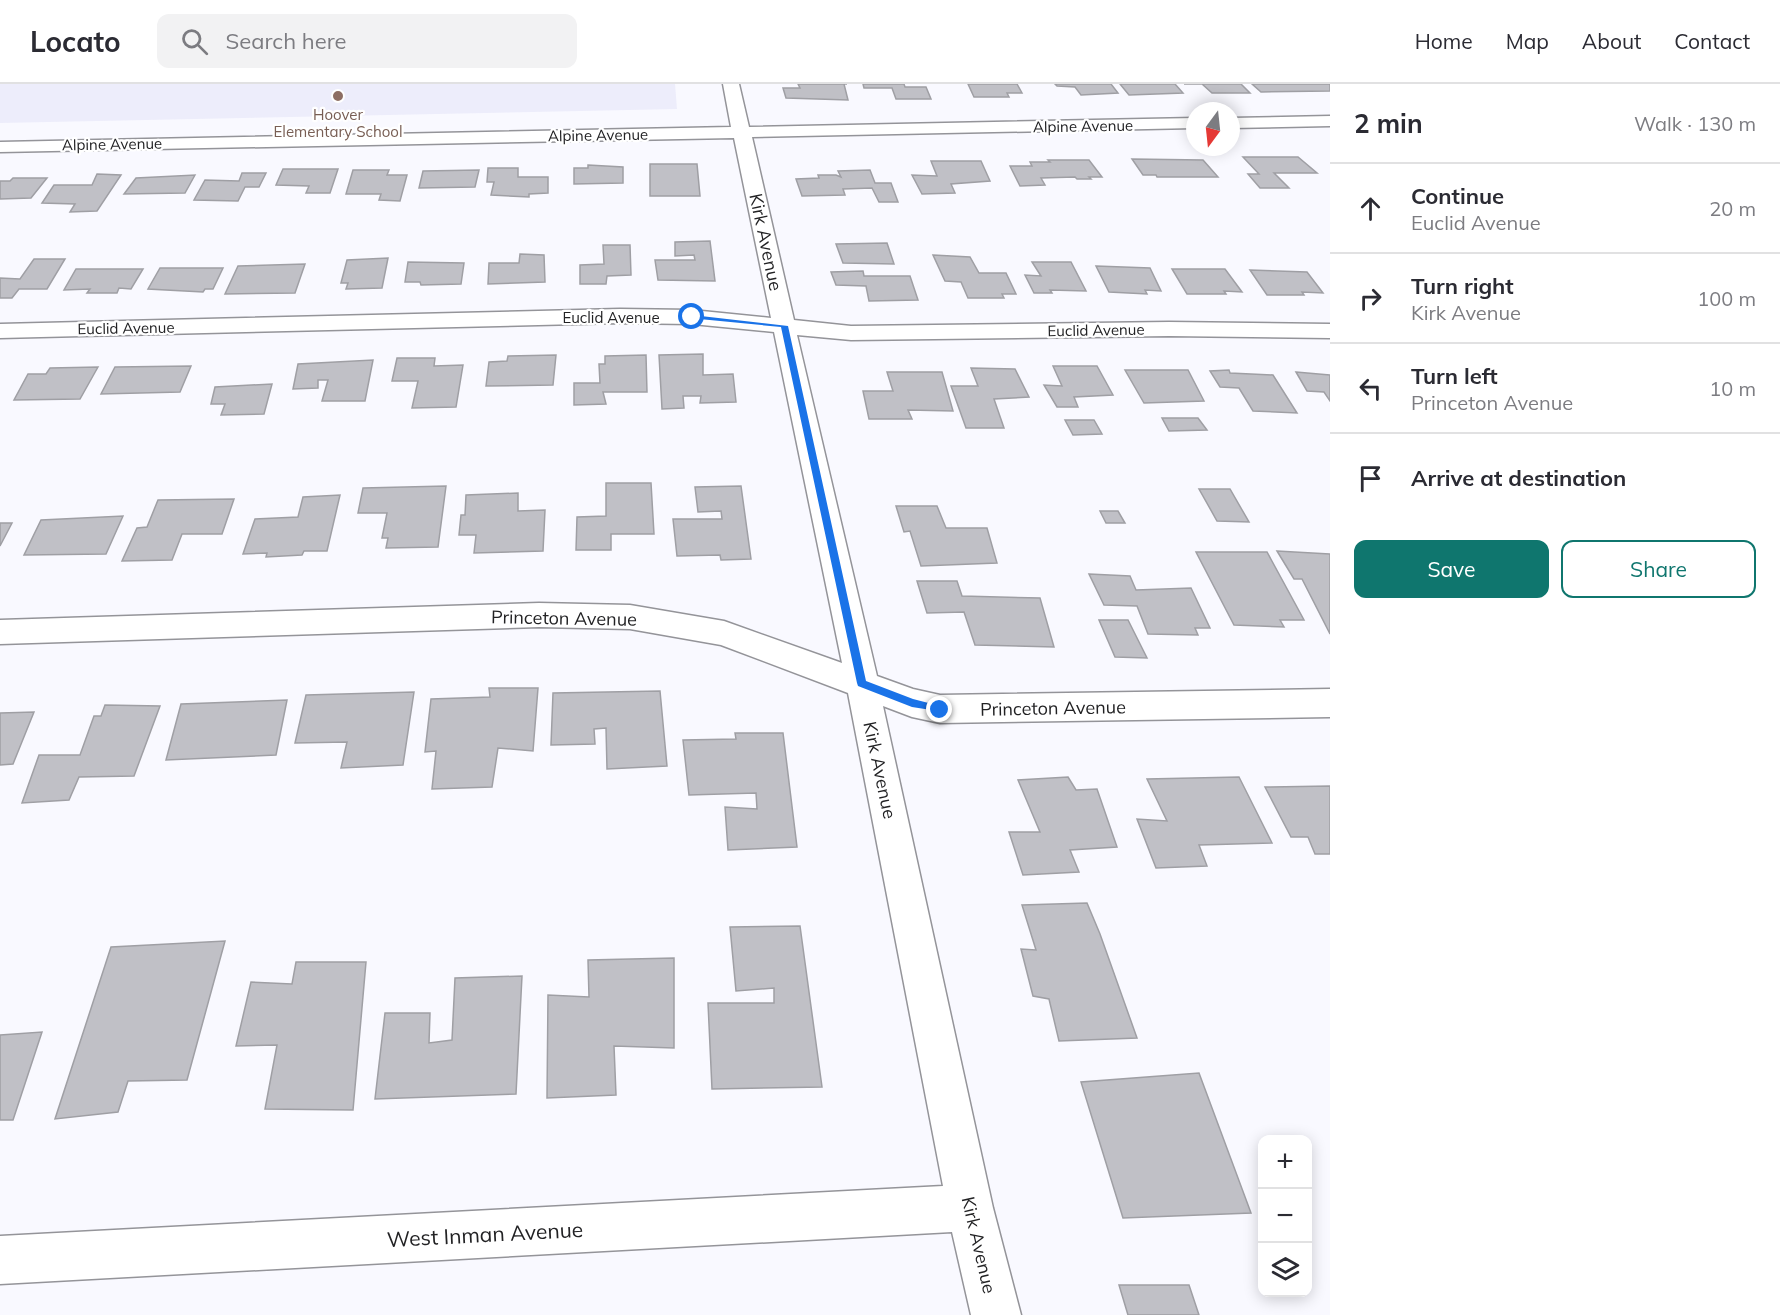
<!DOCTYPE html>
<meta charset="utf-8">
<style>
:root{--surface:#fff;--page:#f2f2f3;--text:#2b2b33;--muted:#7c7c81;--line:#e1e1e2;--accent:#0f766e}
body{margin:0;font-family:Mulish,sans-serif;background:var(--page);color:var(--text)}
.controls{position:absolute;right:18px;bottom:18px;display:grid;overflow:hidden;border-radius:12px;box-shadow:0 3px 15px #0003}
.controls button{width:54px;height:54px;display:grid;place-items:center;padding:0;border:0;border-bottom:2px solid var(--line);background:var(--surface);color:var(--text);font:30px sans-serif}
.compass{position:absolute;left:1186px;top:18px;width:54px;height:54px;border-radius:50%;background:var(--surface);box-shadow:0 3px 15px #0003;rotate:195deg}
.stop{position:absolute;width:18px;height:18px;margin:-14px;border:4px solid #1a73e8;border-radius:50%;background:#fff}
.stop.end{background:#1a73e8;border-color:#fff;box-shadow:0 2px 6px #0008}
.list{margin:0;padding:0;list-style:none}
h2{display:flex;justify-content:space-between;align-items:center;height:78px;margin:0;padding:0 24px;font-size:26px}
h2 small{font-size:20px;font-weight:400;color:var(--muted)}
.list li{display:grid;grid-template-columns:39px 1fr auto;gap:18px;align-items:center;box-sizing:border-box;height:90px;padding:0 24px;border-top:2px solid var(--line)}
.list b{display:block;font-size:22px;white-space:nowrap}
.list p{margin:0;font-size:20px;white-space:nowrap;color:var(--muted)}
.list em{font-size:20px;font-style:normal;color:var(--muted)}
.actions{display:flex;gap:12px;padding:18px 24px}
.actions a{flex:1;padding:14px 0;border:2px solid var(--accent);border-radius:12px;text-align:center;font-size:21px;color:var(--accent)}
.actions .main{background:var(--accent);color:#fff}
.icon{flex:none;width:33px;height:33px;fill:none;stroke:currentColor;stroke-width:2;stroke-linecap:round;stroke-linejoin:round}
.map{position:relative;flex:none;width:1330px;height:1231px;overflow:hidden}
header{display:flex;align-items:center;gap:36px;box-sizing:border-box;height:84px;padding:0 30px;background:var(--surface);border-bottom:2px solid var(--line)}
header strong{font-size:28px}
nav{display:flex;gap:33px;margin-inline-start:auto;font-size:21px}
.search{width:420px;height:54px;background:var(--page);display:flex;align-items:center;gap:15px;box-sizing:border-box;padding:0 21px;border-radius:12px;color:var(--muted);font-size:22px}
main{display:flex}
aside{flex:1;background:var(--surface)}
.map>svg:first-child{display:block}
</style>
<header>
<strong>Locato</strong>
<div class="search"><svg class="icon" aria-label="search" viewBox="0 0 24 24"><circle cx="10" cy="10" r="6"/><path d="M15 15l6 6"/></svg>Search here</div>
<nav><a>Home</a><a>Map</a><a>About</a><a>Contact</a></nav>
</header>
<main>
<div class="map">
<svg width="1330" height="1231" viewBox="0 0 1330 1231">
<rect width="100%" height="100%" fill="#f9f9ff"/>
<polygon fill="#ededfb" points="0,0 675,0 677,25 0,39"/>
<g fill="#c0c0c6" stroke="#9f9fa4" stroke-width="1.5">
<polygon points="798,0 847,0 844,0 848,16 786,14 783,4 800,4"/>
<polygon points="863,0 904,0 905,3 926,3 931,15 896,15 892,4 864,4"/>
<polygon points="968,0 1017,0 1022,9 1007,9 1009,13 974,13"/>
<polygon points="1055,0 1111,0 1118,9 1081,11 1075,3 1057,2"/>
<polygon points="1120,0 1175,0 1183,9 1129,11"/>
<polygon points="1184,0 1241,0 1250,9 1212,9 1202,0"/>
<polygon points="1252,0 1330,0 1330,7 1261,8"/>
<polygon points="1243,73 1298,73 1317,89 1274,89 1289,104 1260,104 1248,90 1259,90"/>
<polygon points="1132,75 1203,76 1218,93 1157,93 1156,91 1143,91"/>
<polygon points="1048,76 1089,76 1102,93 1089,93 1091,95 1077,95 1075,93 1041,94 1045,101 1020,102 1010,82 1032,82 1030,78 1050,78"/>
<polygon points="931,77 981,77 990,97 951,100 955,109 922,110 912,91 937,92"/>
<polygon points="650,80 697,80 700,112 650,112"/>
<polygon points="588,81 623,83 623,99 574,100 574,84 588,84"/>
<polygon points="488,84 518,84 518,93 548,93 548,109 529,110 529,113 491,111 494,98 487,98"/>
<polygon points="283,85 338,85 330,109 306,109 309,102 276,101"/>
<polygon points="353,86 389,86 387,91 407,91 400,117 379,116 381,110 346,110"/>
<polygon points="479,86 475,103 419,104 423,87"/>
<polygon points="870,86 875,99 891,99 898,118 879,118 872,104 843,105 845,111 802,112 796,95 819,94 818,91 836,91 841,93 838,87"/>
<polygon points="242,89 266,89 259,103 245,103 238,117 194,116 205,96 239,97"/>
<polygon points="97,90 121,91 97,127 70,128 75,120 42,119 54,101 92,101"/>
<polygon points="195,91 185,109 124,110 136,94"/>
<polygon points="13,94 47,94 31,114 0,115 0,97 10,97"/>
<polygon points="710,157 715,197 658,196 655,176 695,176 694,171 675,172 675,158"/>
<polygon points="887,159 894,180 843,179 836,160"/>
<polygon points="603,161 630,161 631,191 607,192 606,200 580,200 580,181 604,180"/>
<polygon points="520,170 544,171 545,198 488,200 489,179 519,179"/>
<polygon points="933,171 970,173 979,189 1006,189 1016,210 1002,210 1004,214 968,214 961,198 945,197"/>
<polygon points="388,174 382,204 346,205 348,199 341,199 347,176"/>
<polygon points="34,175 65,175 47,205 19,205 12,214 0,214 0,194 20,195"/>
<polygon points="408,178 464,179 461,200 421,201 420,198 405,198"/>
<polygon points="1032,178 1071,178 1086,207 1050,206 1052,209 1034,209 1025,191 1041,192"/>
<polygon points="305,180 295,209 225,210 238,182"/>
<polygon points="1096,182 1150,184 1161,207 1145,206 1147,210 1109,208"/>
<polygon points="160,184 223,184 213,205 205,205 203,208 148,205"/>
<polygon points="76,185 143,185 131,205 119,204 117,209 87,209 90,205 64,206"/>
<polygon points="1172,185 1225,185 1242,208 1224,207 1226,210 1187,210"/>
<polygon points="1250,186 1307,188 1323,209 1302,208 1304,211 1267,211"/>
<polygon points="863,187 864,192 910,192 918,216 869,217 866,202 836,201 831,188"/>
<polygon points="703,270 703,291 733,290 736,318 700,319 701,312 683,312 684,324 662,325 659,271"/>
<polygon points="556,271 553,301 486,302 489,278 507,277 508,272"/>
<polygon points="646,271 647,308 603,308 606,320 574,321 574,299 600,299 599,280 605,280 605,272"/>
<polygon points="397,274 435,274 434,282 463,281 456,323 412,324 418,297 392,297"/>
<polygon points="373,276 365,317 322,317 328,296 318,296 318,304 293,305 298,280"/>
<polygon points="191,282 180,308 101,310 115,283"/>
<polygon points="1053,282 1097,282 1113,311 1074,313 1078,323 1057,323 1044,301 1062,302"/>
<polygon points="98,283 80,315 14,316 28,290 46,290 50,284"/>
<polygon points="971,284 1015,285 1029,313 994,315 1004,344 966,344 951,302 978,302"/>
<polygon points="1125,286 1188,286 1204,317 1144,319"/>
<polygon points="1229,286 1230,289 1273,291 1297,329 1253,327 1239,304 1220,303 1210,287"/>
<polygon points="887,288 942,288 953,327 908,326 912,335 869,335 863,307 893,307"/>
<polygon points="1296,288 1330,291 1330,317 1324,308 1307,307"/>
<polygon points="272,300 264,330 221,331 225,320 211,320 215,303"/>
<polygon points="1162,334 1198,334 1207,346 1169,347"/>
<polygon points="1065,336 1094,336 1102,350 1073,351"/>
<polygon points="606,399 651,399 654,450 611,450 611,466 576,466 577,433 606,432"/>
<polygon points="446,402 438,463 386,464 388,454 382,454 387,429 358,429 363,404"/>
<polygon points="741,402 751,475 721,476 720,471 677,472 673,435 722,435 721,427 698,428 695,403"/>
<polygon points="1199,405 1230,405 1249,438 1217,437"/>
<polygon points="518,409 518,427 545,426 543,467 474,469 476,451 459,451 461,431 465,431 466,411"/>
<polygon points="340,411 327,467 304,467 302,471 266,473 267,469 243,470 255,435 298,433 303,413"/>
<polygon points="234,415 222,450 182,450 172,476 122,477 137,444 147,443 158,416"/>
<polygon points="896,422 937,422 946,444 987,444 997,479 921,482 910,447 904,448"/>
<polygon points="1100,427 1118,427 1125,439 1106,439"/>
<polygon points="123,432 106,470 24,471 41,436"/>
<polygon points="0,439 12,439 0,462"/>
<polygon points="1277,467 1330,470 1330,550 1302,495 1294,495"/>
<polygon points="1196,468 1267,468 1304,536 1280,536 1284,543 1234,541"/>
<polygon points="1089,490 1130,492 1136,506 1191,504 1210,544 1195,544 1198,551 1148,550 1137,522 1104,521"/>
<polygon points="917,497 957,497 962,512 1040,514 1054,563 975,561 964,528 927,529"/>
<polygon points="1099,536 1128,536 1147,574 1115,573"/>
<polygon points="489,604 538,604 533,667 498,664 492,703 432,705 436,667 425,668 431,615 490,613"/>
<polygon points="660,607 667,682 607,685 606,644 594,645 595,660 551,661 553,609"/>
<polygon points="414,608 403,681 341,684 347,658 295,659 306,611"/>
<polygon points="287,616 276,671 166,676 181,620"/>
<polygon points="105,621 160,622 134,692 79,693 69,716 22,719 39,671 80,671 94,632 101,632"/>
<polygon points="34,628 13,680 0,681 0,629"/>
<polygon points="735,649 783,649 797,763 728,766 725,723 757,725 756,709 689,711 683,656 736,655"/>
<polygon points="1068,693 1076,706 1097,705 1117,763 1070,766 1079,788 1023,791 1009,748 1040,748 1018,696"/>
<polygon points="1239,693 1272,759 1199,761 1207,782 1156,784 1137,735 1167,737 1147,695"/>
<polygon points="1330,702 1330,770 1315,770 1308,753 1291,753 1265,703"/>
<polygon points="1087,819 1100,850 1137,954 1059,957 1049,915 1033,912 1021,865 1036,866 1022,821"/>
<polygon points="800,842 822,1003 712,1005 708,919 774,919 774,904 736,907 730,843"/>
<polygon points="225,857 187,996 128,997 118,1028 55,1035 111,863"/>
<polygon points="674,874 674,964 614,962 616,1011 547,1014 548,911 589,913 588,876"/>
<polygon points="296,878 366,878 353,1026 265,1025 277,961 236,962 251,898 292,900"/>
<polygon points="522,892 516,1010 375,1015 385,929 430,929 429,959 452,956 455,894"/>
<polygon points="42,948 13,1036 0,1036 0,951"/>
<polygon points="1199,989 1251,1129 1123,1134 1081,998"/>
<polygon points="1119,1201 1189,1201 1199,1231 1128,1231"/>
</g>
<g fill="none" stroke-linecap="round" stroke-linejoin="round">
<defs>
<g id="minor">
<polygon points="723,0 739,0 749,43 1195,34 1195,44 752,53 794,236 851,242 1169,238 1330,240 1330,254 1169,252 851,256 797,251 877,592 913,605 940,611 1330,605 1330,633 940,639 912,633 883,622 993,1124 1021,1231 971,1231 952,1148 0,1200 0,1152 943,1102 848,609 721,561 630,545 539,543 0,560 0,536 539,519 630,521 724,537 842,579 774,248 692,240 620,239 0,254 0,240 620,225 692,226 771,234 734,54 0,68 0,58 731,43"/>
<polygon points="1330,32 1330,42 1231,44 1231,34"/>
</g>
</defs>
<use href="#minor" stroke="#949499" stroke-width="3"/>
<use href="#minor" fill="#fff" fill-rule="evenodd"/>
</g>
<polygon fill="#1a73e8" points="692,231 788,242 866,597 913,615 944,623 944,628 912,623 858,602 857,599 781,243 689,234"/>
<circle fill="#8d6e63" stroke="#fff" stroke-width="2" cx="338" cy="12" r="6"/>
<g text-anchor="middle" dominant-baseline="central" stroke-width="4.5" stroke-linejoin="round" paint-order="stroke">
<g font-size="15" fill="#785e54" stroke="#fff">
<text x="338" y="30">Hoover<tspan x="338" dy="17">Elementary School</tspan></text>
</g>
<g font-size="15" fill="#222224" stroke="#fff">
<text transform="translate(1083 42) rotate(-1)">Alpine Avenue</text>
<text transform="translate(598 51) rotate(-1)">Alpine Avenue</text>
<text transform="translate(112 60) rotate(-1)">Alpine Avenue</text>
<text x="611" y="233">Euclid Avenue</text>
<text transform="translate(126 244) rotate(-1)">Euclid Avenue</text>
<text transform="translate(1096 246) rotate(-1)">Euclid Avenue</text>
</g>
<g font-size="18" fill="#222224" stroke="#fff">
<text transform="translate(766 158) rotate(78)">Kirk Avenue</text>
<text transform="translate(564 534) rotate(1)">Princeton Avenue</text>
<text transform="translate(1053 624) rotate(-1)">Princeton Avenue</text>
<text transform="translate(880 686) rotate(78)">Kirk Avenue</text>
<text transform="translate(979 1161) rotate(77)">Kirk Avenue</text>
</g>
<g font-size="21" fill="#222224" stroke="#fff">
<text transform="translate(485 1150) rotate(-3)">West Inman Avenue</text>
</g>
</g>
</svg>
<div class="controls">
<button>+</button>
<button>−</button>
<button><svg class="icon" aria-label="layers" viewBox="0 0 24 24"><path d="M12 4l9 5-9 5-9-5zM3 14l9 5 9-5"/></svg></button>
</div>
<svg class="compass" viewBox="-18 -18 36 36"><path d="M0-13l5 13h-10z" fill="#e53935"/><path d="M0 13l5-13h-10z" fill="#7c7c81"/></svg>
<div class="stop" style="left:692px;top:233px"></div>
<div class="stop end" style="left:940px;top:626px"></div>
</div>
<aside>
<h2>2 min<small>Walk · 130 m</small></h2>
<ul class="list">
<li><svg class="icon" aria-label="ahead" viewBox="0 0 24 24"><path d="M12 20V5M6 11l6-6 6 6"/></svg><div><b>Continue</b><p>Euclid Avenue</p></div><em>20 m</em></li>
<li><svg class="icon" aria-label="right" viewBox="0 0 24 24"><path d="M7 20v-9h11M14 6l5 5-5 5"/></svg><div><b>Turn right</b><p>Kirk Avenue</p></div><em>100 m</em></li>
<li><svg class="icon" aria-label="left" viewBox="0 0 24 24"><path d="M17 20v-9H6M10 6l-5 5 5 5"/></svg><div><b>Turn left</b><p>Princeton Avenue</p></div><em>10 m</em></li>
<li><svg class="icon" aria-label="arrive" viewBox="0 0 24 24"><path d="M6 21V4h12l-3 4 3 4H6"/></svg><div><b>Arrive at destination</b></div></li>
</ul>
<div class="actions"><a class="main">Save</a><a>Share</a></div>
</aside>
</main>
